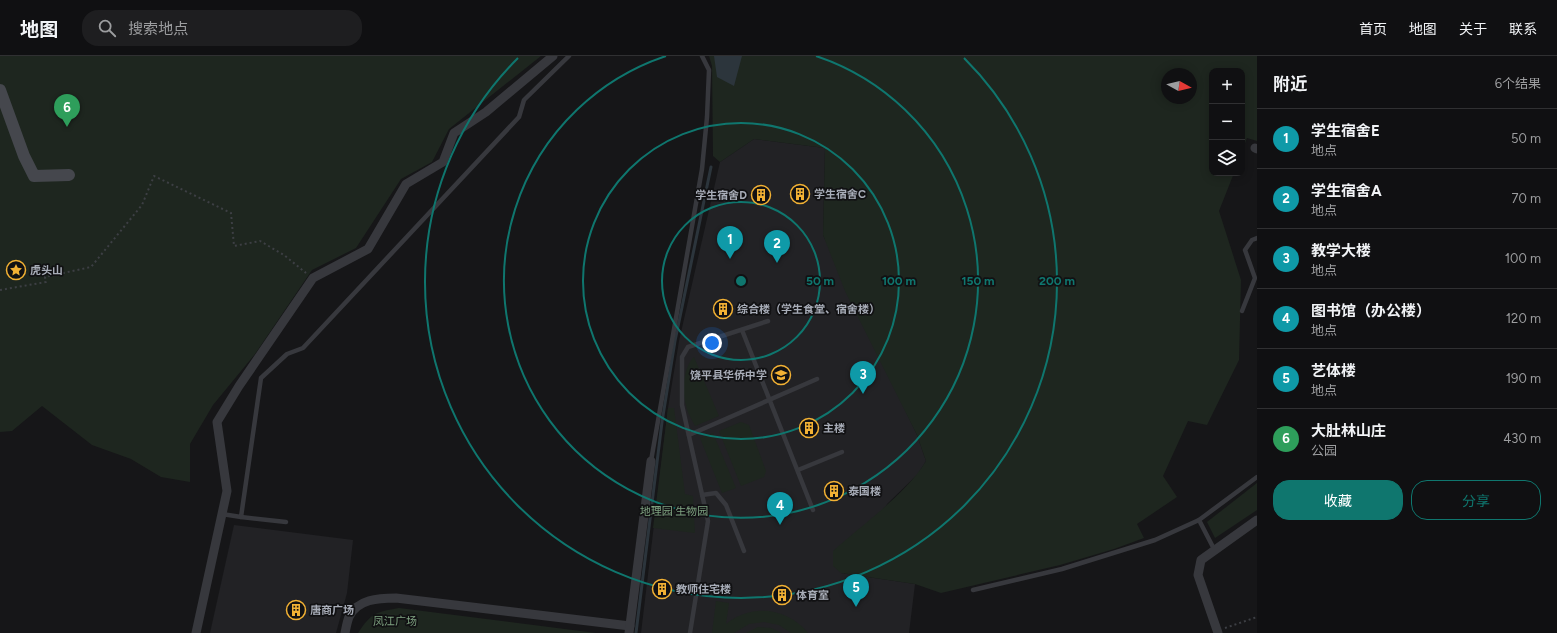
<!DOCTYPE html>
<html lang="zh">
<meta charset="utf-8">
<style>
:root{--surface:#101012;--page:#1e1e20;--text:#f1f3f6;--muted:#9c9d9f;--line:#303032;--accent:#0f766e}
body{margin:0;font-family:Figtree,"Noto Sans SC",sans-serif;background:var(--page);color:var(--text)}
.controls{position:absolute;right:12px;top:12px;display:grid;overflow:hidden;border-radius:8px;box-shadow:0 2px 10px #0003}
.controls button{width:36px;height:36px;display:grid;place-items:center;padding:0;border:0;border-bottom:1px solid var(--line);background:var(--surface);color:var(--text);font:20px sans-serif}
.compass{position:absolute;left:1161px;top:12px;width:36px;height:36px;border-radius:50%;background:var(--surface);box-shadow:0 2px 10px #0003;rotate:98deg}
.you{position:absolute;left:712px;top:287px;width:14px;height:14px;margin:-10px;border:3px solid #fff;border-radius:50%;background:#1a73e8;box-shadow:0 0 0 6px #1a73e833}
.badge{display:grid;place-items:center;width:26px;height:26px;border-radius:50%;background:var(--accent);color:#fff;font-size:13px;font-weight:700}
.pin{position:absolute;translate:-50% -33px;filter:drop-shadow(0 1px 2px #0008)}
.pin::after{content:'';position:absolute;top:21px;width:14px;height:12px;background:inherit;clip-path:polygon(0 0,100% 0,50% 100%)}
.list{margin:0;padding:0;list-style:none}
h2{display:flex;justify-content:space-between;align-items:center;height:52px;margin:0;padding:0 16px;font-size:17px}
h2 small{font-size:13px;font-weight:400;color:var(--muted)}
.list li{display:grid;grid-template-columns:26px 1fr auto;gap:12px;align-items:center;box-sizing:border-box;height:60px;padding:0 16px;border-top:1px solid var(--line)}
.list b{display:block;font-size:15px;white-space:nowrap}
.list p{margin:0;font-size:13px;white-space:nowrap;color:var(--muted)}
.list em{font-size:13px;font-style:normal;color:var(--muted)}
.actions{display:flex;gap:8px;padding:12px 16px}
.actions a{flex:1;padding:9px 0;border:1px solid var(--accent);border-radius:16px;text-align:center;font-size:14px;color:var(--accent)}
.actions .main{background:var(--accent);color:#fff}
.icon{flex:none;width:22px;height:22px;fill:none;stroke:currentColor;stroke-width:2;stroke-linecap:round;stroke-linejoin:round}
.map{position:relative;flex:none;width:1257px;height:577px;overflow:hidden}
header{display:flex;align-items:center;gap:24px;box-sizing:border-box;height:56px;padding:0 20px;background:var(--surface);border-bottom:1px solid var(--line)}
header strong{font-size:19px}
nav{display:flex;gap:22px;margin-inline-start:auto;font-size:14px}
.search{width:280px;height:36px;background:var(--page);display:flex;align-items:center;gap:10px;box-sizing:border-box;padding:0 14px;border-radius:16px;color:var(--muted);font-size:15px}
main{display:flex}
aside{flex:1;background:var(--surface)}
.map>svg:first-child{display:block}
</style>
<header>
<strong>地图</strong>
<div class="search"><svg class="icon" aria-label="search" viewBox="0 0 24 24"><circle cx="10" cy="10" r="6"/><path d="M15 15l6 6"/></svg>搜索地点</div>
<nav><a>首页</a><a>地图</a><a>关于</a><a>联系</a></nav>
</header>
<main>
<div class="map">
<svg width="1257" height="577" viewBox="0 0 1257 577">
<rect width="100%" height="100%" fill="#161618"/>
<g fill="#222225">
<polygon points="754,83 825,92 823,179 917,379 926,405 918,418 888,447 841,517 915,528 909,577 641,577 668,352 679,285 720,106"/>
<polygon points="234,469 353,484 347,537 336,577 210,577"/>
</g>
<g fill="#1e261f" fill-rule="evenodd">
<polygon points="0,0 541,0 449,73 432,106 401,123 356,192 312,214 255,298 213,349 190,388 190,426 161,421 131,403 92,389 42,350 12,375 0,376"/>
<path d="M 709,0 L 1257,0 L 1257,85 L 1247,82 L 1242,95 L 1242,15 L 1212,15 L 1212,117 L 1234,117 L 1219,155 L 1241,224 L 1239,304 L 1207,369 L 1188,365 L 1163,420 L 1177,441 L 1137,468 L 1144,482 L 1114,493 L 1060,509 L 941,537 L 915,528 L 841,517 L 833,510 L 833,495 C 862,469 907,437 926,405 L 917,379 L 845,235 L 823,179 L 825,92 L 754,83 L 720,106 L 713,100 L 712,10 ZM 1167,18 L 1191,18 L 1191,42 L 1167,42 Z"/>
<path d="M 694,301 L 719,360 L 695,370 C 692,364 687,356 686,349 C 682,336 683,311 694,301 Z"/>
<polygon points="668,352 674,352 685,438 693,440 695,477 653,472"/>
<polygon points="741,366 749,369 766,415 764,421 741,430 719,375"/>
<polygon points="713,377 736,432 722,437 700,382"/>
<polygon points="1257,427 1257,454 1215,482 1207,466"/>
<path d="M 716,545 L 729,547 L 726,568 C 753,547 787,552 808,577 L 791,577 L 779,569 L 764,566 L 749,568 L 734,577 L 712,577 Z"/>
<path d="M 399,552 L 596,577 L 358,577 C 371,557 376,556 399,552 Z"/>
<polygon points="758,571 771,572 782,577 746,577"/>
</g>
<polygon fill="#2c353c" points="714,0 742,0 734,30 717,21"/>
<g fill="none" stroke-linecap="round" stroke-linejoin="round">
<polyline stroke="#2c353c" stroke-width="3" points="636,577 662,366 675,285 711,111"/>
<g stroke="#3d3f44" stroke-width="2" stroke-dasharray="2 3" stroke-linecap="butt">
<polyline points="0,234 46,226 45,221 91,211 142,149 154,120 231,157 234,190 260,185 284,199 306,217"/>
<polyline points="1225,572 1257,561"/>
</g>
<g stroke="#37383d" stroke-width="4.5">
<polyline points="1242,255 1255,222 1245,194 1252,184 1257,182"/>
<polyline points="742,274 813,454"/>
<polyline points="689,379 817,323"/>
<polyline points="651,405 702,113 707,61 709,14 702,0"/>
<polyline points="798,414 842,396"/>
<polyline points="702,439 716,437 726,449 744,495"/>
<polyline points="222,458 241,461 261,322 287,298 303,292 519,61 524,44 569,0"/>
<polyline points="241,461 286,466"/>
<polyline points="1199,464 1214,493"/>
<polyline points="973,534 1062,513 1155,484 1199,464 1257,421"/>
<polyline points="690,577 708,465 682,349 682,301 688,291 768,265"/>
</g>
<g stroke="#37383d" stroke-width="9">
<polyline points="1255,92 1257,93"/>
<polyline points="196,577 227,435 217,366 239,330 313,222 368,193 406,128 443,106 454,77 486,56 553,0"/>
<path d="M 345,577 C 346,572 347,566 349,561 C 357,543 379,542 396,542 L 630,570"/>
<polyline points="629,577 651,405"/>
<polyline points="1218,577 1198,519 1201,504 1257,464"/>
</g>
<polyline stroke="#45474d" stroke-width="12" points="0,34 24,100 34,120 69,119"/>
</g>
<g fill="none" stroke="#0f766e" stroke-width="2">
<circle cx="741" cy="225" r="79"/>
<circle cx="741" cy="225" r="158"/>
<path d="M816 0A237 237 0 1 1 666 0"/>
<path d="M964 2A316 316 0 1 1 518 2"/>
</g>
<defs>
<symbol id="building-ring" viewBox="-11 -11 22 22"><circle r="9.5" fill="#111113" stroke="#f2b134" stroke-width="1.5"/><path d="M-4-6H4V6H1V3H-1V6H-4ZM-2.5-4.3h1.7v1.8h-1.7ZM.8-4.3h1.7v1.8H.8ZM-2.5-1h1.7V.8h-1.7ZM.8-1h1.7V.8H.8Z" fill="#f2b134"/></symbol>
<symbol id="sight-ring" viewBox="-11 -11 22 22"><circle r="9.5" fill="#111113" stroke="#f2b134" stroke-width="1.5"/><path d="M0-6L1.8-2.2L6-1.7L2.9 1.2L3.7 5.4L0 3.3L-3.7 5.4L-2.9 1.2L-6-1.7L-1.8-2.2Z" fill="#f2b134"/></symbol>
<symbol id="school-ring" viewBox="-11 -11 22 22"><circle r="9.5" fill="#111113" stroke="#f2b134" stroke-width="1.5"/><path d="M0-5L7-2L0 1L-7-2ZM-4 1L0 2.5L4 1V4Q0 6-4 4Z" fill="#f2b134"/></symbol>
</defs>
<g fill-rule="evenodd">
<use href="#building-ring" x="789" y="127" width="22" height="22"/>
<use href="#building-ring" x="750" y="128" width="22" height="22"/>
<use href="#sight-ring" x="5" y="203" width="22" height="22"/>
<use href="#building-ring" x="712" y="242" width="22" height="22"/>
<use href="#school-ring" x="770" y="308" width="22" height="22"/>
<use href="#building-ring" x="798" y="361" width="22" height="22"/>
<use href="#building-ring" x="823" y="424" width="22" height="22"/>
<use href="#building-ring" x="651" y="522" width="22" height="22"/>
<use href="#building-ring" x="771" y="528" width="22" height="22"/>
<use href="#building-ring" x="285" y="543" width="22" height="22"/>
</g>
<g text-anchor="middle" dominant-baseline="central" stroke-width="3.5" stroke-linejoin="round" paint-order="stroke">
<g font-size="11" font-weight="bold" fill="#a8adb8" stroke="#111113" text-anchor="start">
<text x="814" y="138">学生宿舍C</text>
<text x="747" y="139" text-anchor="end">学生宿舍D</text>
<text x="30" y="214">虎头山</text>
<text x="737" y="253">综合楼（学生食堂、宿舍楼）</text>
<text x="767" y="319" text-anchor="end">饶平县华侨中学</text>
<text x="823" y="372">主楼</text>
<text x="848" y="435">泰国楼</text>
<text x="676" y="533">教师住宅楼</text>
<text x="796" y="539">体育室</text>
<text x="310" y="554">唐商广场</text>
</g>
<g font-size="11" fill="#7fa381" stroke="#111113">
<text x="674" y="455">地理园 生物园</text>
<text x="395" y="565">凤江广场</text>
</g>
</g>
<circle cx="741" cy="225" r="6" fill="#0f766e" stroke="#111113" stroke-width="2"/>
<g font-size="12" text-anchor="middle" font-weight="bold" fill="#0f766e" stroke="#111113" stroke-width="3.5" stroke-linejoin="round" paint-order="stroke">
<text x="820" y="229">50 m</text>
<text x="899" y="229">100 m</text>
<text x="978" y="229">150 m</text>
<text x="1057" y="229">200 m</text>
</g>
</svg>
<div class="controls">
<button>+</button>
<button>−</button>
<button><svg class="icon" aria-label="layers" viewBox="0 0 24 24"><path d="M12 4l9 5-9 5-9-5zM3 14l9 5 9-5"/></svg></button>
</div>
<svg class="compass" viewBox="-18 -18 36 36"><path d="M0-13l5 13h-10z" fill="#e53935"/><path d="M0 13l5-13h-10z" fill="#9c9d9f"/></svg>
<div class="you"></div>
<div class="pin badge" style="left:730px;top:203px;background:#0f9aa8">1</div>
<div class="pin badge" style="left:777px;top:207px;background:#0f9aa8">2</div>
<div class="pin badge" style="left:863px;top:338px;background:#0f9aa8">3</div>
<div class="pin badge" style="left:780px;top:469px;background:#0f9aa8">4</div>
<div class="pin badge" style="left:856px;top:551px;background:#0f9aa8">5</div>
<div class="pin badge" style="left:67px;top:71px;background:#2e9e5b">6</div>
</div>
<aside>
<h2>附近<small>6个结果</small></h2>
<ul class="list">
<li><span class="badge" style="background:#0f9aa8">1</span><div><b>学生宿舍E</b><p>地点</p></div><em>50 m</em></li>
<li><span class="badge" style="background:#0f9aa8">2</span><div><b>学生宿舍A</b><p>地点</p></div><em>70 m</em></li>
<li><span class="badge" style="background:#0f9aa8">3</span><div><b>教学大楼</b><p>地点</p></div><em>100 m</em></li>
<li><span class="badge" style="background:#0f9aa8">4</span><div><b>图书馆（办公楼）</b><p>地点</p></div><em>120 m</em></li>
<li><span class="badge" style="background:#0f9aa8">5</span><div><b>艺体楼</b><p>地点</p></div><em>190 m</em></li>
<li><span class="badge" style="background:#2e9e5b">6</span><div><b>大肚林山庄</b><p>公园</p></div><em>430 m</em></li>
</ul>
<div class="actions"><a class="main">收藏</a><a>分享</a></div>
</aside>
</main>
